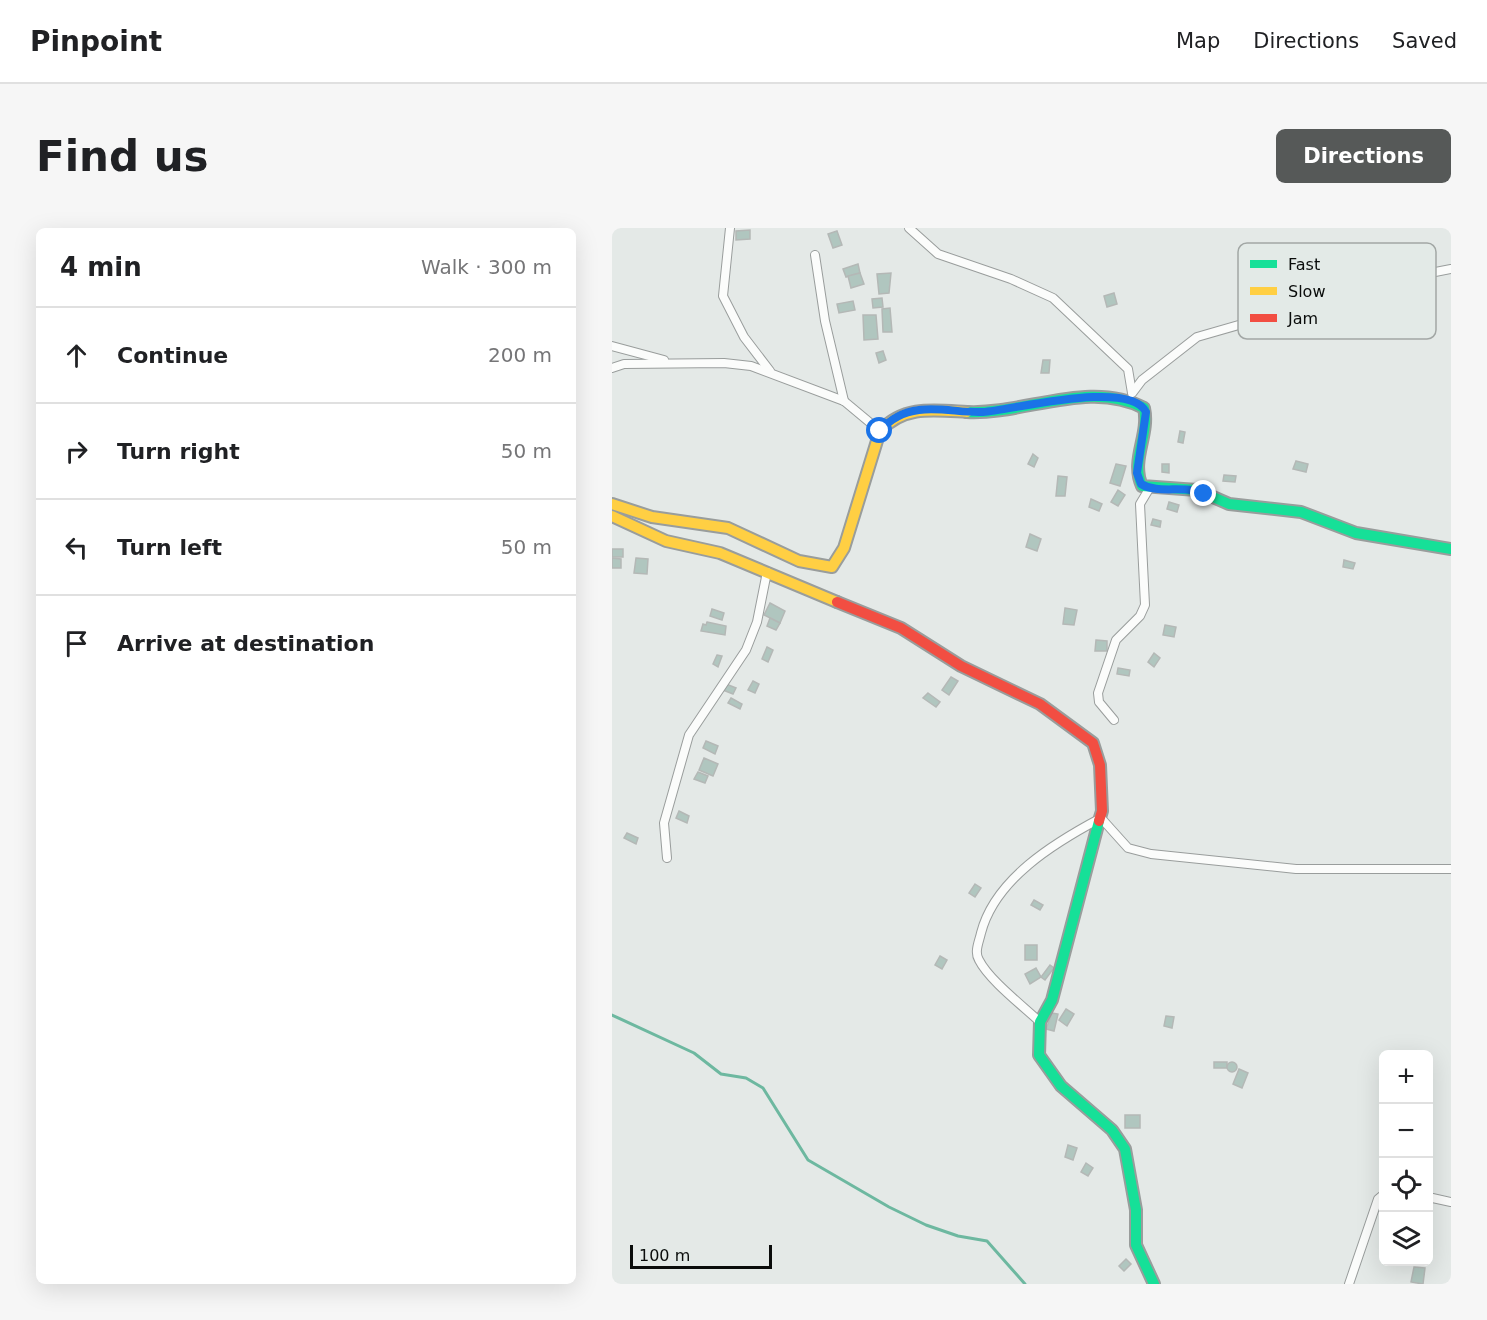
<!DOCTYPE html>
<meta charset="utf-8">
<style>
:root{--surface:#fff;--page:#f6f6f6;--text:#202124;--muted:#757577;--line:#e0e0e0;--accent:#565958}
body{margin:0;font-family:"DejaVu Sans",sans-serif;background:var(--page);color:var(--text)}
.controls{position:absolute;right:18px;bottom:18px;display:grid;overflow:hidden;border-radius:9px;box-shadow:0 6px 24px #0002}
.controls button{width:54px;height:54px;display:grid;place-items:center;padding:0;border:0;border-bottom:2px solid var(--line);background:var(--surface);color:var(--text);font:30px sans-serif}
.scale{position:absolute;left:18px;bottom:15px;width:142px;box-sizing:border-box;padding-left:6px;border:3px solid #0a0c0b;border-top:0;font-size:16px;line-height:21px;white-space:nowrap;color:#0a0c0b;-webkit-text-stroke:4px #e3eae7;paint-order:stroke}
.stop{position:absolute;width:18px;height:18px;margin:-14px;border:4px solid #1a73e8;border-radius:50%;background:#fff}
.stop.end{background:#1a73e8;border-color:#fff;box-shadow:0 2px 6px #0008}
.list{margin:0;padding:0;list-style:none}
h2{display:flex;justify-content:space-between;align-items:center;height:78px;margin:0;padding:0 24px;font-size:26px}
h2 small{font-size:20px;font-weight:400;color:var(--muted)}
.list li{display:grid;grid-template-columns:39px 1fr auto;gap:18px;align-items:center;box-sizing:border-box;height:96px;padding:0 24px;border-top:2px solid var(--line)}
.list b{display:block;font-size:22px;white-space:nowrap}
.list em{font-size:20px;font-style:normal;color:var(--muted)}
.icon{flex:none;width:33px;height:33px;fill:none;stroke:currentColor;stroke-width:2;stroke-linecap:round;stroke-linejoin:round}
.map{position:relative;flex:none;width:839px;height:1056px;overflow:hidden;border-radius:9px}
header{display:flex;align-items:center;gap:36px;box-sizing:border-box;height:84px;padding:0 30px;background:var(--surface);border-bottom:2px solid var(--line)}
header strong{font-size:28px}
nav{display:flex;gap:33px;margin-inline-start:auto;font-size:21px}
.intro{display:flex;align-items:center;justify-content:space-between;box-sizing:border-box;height:144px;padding:0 36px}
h1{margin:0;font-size:42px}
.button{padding:15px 27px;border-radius:9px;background:var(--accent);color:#fff;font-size:21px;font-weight:700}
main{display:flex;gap:36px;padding:0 36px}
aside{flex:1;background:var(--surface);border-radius:9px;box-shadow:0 6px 24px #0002}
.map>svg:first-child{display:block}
</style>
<header>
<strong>Pinpoint</strong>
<nav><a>Map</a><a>Directions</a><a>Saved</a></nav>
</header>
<div class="intro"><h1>Find us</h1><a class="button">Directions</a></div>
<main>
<aside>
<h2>4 min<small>Walk · 300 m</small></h2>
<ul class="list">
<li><svg class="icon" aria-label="ahead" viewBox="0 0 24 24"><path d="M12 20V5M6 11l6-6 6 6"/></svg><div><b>Continue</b></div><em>200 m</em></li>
<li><svg class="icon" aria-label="right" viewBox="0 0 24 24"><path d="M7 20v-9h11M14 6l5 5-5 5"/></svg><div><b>Turn right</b></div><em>50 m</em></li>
<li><svg class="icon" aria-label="left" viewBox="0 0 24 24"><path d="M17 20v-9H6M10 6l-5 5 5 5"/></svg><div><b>Turn left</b></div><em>50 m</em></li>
<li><svg class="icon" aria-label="arrive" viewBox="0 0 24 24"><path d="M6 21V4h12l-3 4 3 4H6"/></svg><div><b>Arrive at destination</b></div></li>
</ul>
</aside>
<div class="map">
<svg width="839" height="1056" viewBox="0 0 839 1056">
<rect width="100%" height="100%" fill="#e4e9e7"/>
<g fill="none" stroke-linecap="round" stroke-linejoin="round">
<polyline stroke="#6db8a0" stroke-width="3" points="0,787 82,825 109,846 134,850 151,860 196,932 277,979 314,997 346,1008 375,1013 413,1056"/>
</g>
<g fill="#b0c6bf" stroke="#b4b8b6" stroke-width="1.5">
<polygon points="138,2 138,11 124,12 124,3"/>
<polygon points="225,3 230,17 221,20 216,6"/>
<polygon points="246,36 248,45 234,49 231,41"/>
<polygon points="248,45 252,56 239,60 236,48"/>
<polygon points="279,45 277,65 267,66 265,46"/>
<polygon points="502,65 505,76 495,79 492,68"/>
<polygon points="270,70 271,79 261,80 260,71"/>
<polygon points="241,73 243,82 227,85 225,76"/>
<polygon points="278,80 280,104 271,104 270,81"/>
<polygon points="251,87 264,87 266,111 252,112"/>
<polygon points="271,123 274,132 267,135 264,125"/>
<polygon points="431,132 438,132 437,145 429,145"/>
<polygon points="568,203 573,204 571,215 566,214"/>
<polygon points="421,226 426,230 422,239 416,236"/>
<polygon points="684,233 696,236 694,244 681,241"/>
<polygon points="504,236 514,238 508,258 498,255"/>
<polygon points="550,236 557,236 557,245 550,244"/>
<polygon points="612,247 624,248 623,254 611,253"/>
<polygon points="446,248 455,249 453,268 444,268"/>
<polygon points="506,262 513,267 506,278 499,274"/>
<polygon points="479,271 490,276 487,283 477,279"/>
<polygon points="557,274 567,277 565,284 555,281"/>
<polygon points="541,291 549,293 548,299 539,297"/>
<polygon points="418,306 429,311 425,323 414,319"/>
<rect x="0" y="321" width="11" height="8"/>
<polygon points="0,330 9,331 9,340 0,340"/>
<polygon points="24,330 36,331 35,346 22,345"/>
<polygon points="732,332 743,335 741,341 731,339"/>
<polygon points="158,375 173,383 168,395 152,387"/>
<polygon points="453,380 465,382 462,397 451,396"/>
<polygon points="100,381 112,385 110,392 98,388"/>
<polygon points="158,390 168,395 164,402 155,398"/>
<polygon points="95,394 114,398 113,407 89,403 91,396 94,397"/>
<polygon points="553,397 564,399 562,409 551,407"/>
<polygon points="484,412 495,413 495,423 483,423"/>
<polygon points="155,419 161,422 156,434 150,431"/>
<polygon points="542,425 548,430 542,439 536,434"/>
<polygon points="105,427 110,428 106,439 101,436"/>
<polygon points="506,440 518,442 517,448 505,446"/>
<polygon points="339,449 346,453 337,467 330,462"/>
<polygon points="141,453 147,456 143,465 136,462"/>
<polygon points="114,456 124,460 121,466 111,462"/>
<polygon points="316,465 328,474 324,479 311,470"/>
<polygon points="119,470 130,476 128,481 116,475"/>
<polygon points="94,513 106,518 103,526 91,520"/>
<polygon points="92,530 106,536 101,548 87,542"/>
<polygon points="86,544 96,548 93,555 82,551"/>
<polygon points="67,583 77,588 75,595 64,590"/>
<polygon points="15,605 26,610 24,616 12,610"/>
<polygon points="363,656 369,660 363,669 357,665"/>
<polygon points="422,672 431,677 428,682 419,677"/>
<rect x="413" y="717" width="12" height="15"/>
<polygon points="328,728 335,732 330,741 323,737"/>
<polygon points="438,737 442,740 433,752 429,749"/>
<polygon points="424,740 429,749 418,756 413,746"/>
<polygon points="454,781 462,786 455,798 447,792"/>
<polygon points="440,785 446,786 442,803 434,801"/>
<polygon points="554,788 562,789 560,800 552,798"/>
<rect x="602" y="834" width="13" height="6"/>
<circle cx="620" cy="839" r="5"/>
<polygon points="627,841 636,845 630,860 621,856"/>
<rect x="513" y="887" width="15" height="13"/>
<polygon points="456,917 465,920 461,932 453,929"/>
<polygon points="474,935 481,940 476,948 469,944"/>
<polygon points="514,1031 519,1036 512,1043 507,1038"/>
<polygon points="802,1039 813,1040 811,1056 799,1054"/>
</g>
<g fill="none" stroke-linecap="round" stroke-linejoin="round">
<defs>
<g id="street">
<polyline points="118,0 111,68 132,109 158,143"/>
<polyline points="297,0 326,26 399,51 441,70 516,141 520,165"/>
<polyline points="203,27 213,93 232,173"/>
<polyline points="0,118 52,132"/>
<polyline points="0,140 12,136 112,135 139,138 232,173 268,203"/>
<polyline points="521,164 530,152 585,109 679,82 741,52 808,47 839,41"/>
<polyline points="502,492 487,474 486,465 504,412 528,388 533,377 528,276 537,261"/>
<polyline points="55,630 52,595 77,507 134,422 145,394 155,344"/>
<path d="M 428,794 C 411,778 377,752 367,732 C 362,724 367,714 369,705 C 383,651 442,615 489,590 L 516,620 L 539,626 L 684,641 L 839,641"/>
<polyline points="816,969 839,974"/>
<polyline points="737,1056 766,971 772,966"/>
</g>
<g id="fast">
<path d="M 355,184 C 412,187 478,151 532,180 C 538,207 518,232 530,258 L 585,262 L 617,276 L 689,284 L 744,305 L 839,321"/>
<polyline points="487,593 440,772 428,794 427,827 449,858 500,902 513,921 524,982 524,1017 542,1056"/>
</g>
<g id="slow">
<path d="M 0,276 L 40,289 L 116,300 L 187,333 L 220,339 L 232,320 L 268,203 C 292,177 322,182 355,184"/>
<polyline points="0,288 54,313 108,325 225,374"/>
</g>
<polyline id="jam" points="225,374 289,400 349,438 428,476 481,515 488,537 490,583 487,593"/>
</defs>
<use href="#street" stroke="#999d9c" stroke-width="10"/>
<use href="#fast" stroke="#999d9c" stroke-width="14"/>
<use href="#slow" stroke="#999d9c" stroke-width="14"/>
<use href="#jam" stroke="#999d9c" stroke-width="14"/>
<use href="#street" stroke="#fbfcfb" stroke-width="8"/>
<use href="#fast" stroke="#16e098" stroke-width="10"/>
<use href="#slow" stroke="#ffcf43" stroke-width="10"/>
<use href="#jam" stroke="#f24e42" stroke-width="10"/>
</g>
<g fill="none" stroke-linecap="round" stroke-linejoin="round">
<path stroke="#1a73e8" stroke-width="8" d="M 268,203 C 278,191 291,184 307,182 C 328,179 350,185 371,184 C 401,182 518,151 534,184 L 525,245 L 529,256 C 547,267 572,256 592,266"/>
</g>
<rect x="626" y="15" width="198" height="96" rx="9" fill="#e3eae7" stroke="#a2a7a5" stroke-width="1.5"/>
<rect x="638" y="32" width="27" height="8" fill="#16e098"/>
<rect x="638" y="59" width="27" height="8" fill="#ffcf43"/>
<rect x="638" y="86" width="27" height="8" fill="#f24e42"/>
<g font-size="16" fill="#0a0c0b">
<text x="676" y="42">Fast</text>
<text x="676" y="69">Slow</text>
<text x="676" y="96">Jam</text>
</g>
</svg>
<div class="controls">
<button>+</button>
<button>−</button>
<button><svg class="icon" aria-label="locate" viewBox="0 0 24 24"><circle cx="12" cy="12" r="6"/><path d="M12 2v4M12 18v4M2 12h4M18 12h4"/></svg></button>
<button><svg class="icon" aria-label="layers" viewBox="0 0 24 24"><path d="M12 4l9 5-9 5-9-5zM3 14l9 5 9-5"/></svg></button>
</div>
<div class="scale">100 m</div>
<div class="stop" style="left:268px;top:203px"></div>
<div class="stop end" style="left:592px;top:266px"></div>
</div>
</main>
